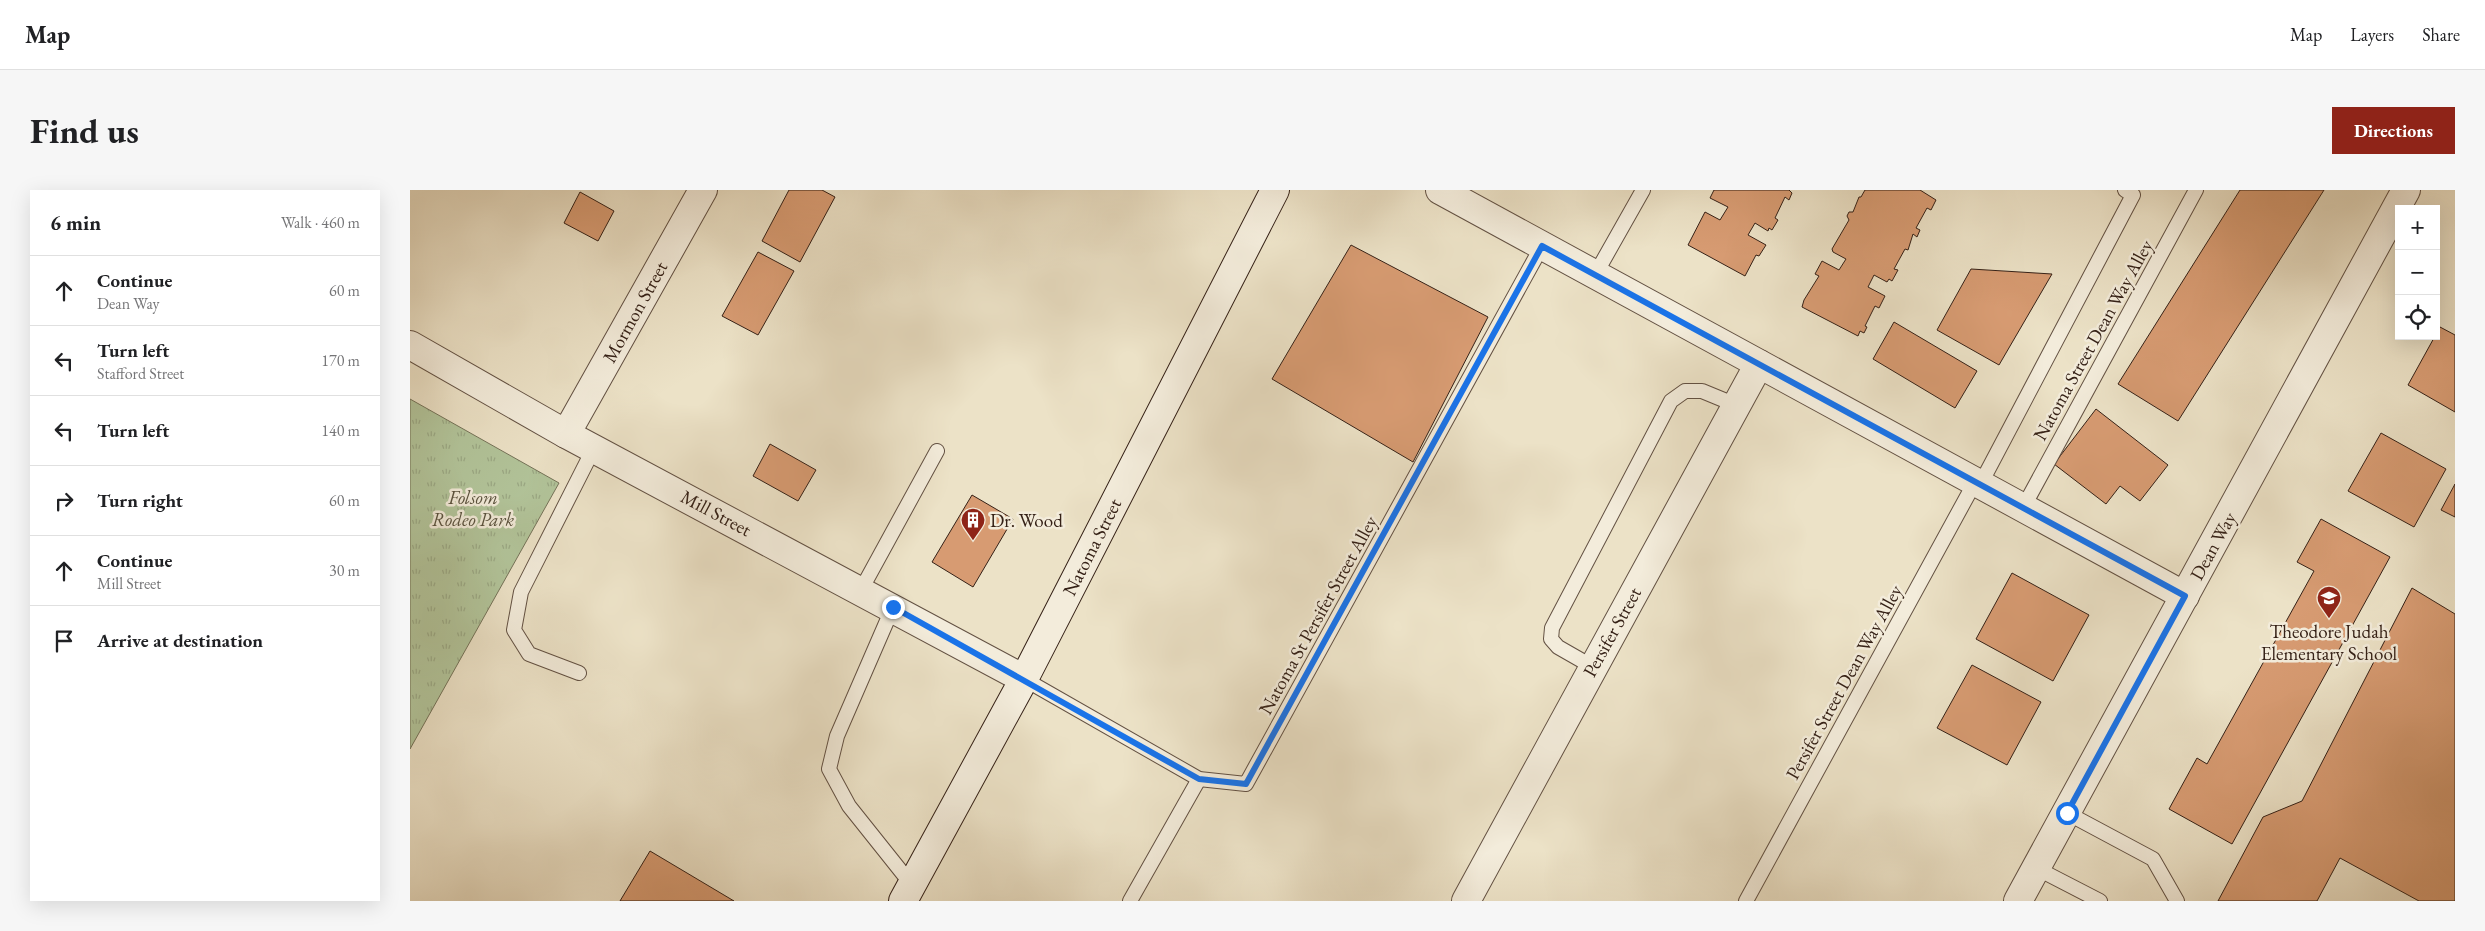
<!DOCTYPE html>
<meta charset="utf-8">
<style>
:root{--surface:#fff;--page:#f6f6f6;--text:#202124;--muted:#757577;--line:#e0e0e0;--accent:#8f2418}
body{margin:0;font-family:"EB Garamond",serif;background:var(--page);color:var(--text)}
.controls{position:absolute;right:15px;top:15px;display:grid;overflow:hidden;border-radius:0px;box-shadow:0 5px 20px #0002}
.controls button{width:45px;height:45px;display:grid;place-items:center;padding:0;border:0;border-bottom:1px solid var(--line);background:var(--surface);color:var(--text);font:25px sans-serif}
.stop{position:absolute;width:15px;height:15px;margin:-11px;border:4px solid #1a73e8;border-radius:50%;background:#fff}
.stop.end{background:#1a73e8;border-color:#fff;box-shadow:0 1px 5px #0008}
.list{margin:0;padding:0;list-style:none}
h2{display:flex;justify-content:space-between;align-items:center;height:65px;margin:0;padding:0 20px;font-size:21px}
h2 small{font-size:16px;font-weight:400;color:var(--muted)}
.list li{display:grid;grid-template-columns:32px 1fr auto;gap:15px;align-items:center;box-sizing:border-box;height:70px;padding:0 20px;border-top:1px solid var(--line)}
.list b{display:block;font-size:19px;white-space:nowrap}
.list p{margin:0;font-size:16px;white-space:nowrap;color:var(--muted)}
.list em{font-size:16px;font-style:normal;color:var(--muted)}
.icon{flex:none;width:28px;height:28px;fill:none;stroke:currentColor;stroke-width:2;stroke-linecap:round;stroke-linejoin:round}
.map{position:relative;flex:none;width:2045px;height:711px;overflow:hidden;border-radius:0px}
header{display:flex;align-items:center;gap:30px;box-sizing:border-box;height:70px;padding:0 25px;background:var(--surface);border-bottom:1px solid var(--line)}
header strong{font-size:24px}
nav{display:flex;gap:28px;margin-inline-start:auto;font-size:18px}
.intro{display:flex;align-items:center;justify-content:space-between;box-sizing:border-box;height:120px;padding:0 30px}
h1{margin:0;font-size:35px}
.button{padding:12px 22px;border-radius:0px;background:var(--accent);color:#fff;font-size:18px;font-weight:700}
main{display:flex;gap:30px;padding:0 30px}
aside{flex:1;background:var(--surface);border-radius:0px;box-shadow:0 5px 20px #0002}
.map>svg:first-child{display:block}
</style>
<header>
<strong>Map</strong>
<nav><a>Map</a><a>Layers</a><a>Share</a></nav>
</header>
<div class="intro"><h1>Find us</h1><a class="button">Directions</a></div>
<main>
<aside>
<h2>6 min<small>Walk · 460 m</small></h2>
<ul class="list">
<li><svg class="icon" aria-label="ahead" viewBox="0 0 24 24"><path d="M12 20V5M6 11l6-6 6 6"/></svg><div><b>Continue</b><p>Dean Way</p></div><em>60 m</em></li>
<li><svg class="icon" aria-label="left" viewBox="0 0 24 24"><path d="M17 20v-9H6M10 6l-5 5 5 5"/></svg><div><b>Turn left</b><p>Stafford Street</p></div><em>170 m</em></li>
<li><svg class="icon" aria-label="left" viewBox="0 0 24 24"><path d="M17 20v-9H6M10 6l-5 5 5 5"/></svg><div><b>Turn left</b></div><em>140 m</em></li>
<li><svg class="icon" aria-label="right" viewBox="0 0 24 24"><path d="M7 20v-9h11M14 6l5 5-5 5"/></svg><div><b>Turn right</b></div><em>60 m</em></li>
<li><svg class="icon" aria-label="ahead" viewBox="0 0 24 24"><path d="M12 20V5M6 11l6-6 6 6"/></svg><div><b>Continue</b><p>Mill Street</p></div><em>30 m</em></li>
<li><svg class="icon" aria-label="arrive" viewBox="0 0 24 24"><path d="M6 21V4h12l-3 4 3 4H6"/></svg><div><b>Arrive at destination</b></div></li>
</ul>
</aside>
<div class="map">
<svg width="2045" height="711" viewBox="0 0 2045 711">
<defs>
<pattern id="grass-tufts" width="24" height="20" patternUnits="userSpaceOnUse" patternTransform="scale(1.25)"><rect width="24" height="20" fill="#b2c49a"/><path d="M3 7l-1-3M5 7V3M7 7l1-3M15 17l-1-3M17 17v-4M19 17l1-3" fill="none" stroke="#9aa884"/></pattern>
</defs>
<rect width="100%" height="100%" fill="#ece2c7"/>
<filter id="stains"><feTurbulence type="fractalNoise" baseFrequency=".004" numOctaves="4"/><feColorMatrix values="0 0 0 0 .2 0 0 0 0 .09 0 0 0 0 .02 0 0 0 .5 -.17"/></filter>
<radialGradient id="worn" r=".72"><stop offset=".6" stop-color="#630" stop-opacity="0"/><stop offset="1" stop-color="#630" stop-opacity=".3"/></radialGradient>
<polygon fill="url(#grass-tufts)" stroke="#747258" points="0,209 149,293 0,559"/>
<g fill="#d79b72" stroke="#352117">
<polygon points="379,0 412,0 425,7 390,72 352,51"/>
<polygon points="1304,0 1379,0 1382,3 1379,10 1375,7 1365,28 1368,30 1362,40 1359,38 1358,41 1345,33 1338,45 1356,55 1349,66 1346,65 1335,86 1278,55 1295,22 1310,30 1318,17 1300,8"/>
<polygon points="1455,0 1510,0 1526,10 1521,20 1517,18 1506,38 1510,40 1507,47 1503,44 1498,60 1495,59 1484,79 1488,80 1482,91 1479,89 1477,92 1464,85 1458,97 1475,106 1469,118 1465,116 1455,136 1457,137 1454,143 1450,141 1448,146 1392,117 1394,110 1409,86 1405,84 1412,71 1429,80 1436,69 1423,62 1422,59 1439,30 1437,26 1439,22 1443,22 1449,7 1451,7"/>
<polygon points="1830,0 1914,0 1768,231 1708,194"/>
<polygon points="170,2 204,21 188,51 154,33"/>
<polygon points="941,55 1078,127 1003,272 862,189"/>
<polygon points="348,62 384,81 348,145 312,126"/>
<polygon points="1561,79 1642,84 1589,175 1527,140"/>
<polygon points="1484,132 1567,181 1545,218 1463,169"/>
<polygon points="2030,137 2045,145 2045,222 1998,195"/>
<polygon points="1686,219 1758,275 1730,311 1710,296 1696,314 1644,274"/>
<polygon points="1971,243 2036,279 2004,337 1938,301"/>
<polygon points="360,254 406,280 388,311 343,286"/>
<polygon points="2045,294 2045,327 2031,320"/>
<polygon points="562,305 603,329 563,397 522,372"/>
<polygon points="1911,329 1980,367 1822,654 1759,619 1787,568 1797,574 1904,381 1887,372"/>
<polygon points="1602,383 1679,425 1643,491 1566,449"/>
<polygon points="2002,398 2045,424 2045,711 2009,711 1930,668 1907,711 1808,711 1853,627 1892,611"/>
<polygon points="1562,475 1631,512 1597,575 1527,538"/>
<polygon points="240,661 324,711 210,711"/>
</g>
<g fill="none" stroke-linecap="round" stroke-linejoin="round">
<defs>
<g id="service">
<polyline points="1185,85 1233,0"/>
<polyline points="1570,295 1723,5 1715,0"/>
<polyline points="1613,318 1786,0"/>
<polyline points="451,400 527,261"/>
<polyline points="483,417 427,546 419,579 439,616 502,695"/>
<polyline points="1183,477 1148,457 1141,449 1142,438 1261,211 1275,201 1292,201 1326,215"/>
<polyline points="169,483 119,464 104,440 111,402 184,258"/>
<polyline points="614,489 789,589 836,594 1132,56"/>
<polyline points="1657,623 1743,669 1767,711"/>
<polyline points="1626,678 1690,711"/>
<polyline points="720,711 789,589"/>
<polyline points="1336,711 1565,292"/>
</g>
<g id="minor">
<polyline points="1030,0 1775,406"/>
<polyline points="0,155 156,244 614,489"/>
<polyline points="156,244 293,0"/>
<polyline points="1056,711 1349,174"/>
<polyline points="1608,711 1996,0"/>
</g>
<polyline id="secondary" points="493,711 614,489 865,0"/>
</defs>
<use href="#service" stroke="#635143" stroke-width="16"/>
<use href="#minor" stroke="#635143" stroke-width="30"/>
<use href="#secondary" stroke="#352117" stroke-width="30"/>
<use href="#service" stroke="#f3ecdb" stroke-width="14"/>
<use href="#minor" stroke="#f3ecdb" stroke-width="28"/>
<use href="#secondary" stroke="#f3ecdb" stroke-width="28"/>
</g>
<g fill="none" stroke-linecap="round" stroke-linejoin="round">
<polyline stroke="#1a73e8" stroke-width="6" points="483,417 789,589 836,594 1132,56 1775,406 1657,623"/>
</g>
<defs>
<symbol id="building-pin" viewBox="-11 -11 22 30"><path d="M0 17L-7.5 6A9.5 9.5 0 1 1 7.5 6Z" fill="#8f2418" stroke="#f3ecdb"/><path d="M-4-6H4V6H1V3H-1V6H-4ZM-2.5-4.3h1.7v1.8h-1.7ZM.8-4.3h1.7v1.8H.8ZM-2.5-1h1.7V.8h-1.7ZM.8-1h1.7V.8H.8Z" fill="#fff"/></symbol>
<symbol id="school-pin" viewBox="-11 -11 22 30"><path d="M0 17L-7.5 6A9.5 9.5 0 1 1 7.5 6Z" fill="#8f2418" stroke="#f3ecdb"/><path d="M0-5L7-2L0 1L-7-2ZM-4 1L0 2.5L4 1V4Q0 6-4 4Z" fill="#fff"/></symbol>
</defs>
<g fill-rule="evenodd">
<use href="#building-pin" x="549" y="316" width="28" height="38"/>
<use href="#school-pin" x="1905" y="394" width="28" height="38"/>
</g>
<g text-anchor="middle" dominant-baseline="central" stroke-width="5" stroke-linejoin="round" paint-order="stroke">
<g font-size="19" fill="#352117" stroke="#f3ecdb">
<text transform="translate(225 122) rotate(-61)">Mormon Street</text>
<text transform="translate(1683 150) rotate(-61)">Natoma Street Dean Way Alley</text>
<text transform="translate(306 323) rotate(28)">Mill Street</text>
<text transform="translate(1803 356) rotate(-61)">Dean Way</text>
<text transform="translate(682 357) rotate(-63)">Natoma Street</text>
<text transform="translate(908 425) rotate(-61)">Natoma St Persifer Street Alley</text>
<text transform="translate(1202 442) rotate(-61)">Persifer Street</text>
<text transform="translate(1434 492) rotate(-61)">Persifer Street Dean Way Alley</text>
</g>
<g font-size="19" font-style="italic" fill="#5a523e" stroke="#f3ecdb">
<text x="63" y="307">Folsom<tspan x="63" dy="22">Rodeo Park</tspan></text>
</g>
<g font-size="19" fill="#352117" stroke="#f3ecdb" text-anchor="start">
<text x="580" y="330">Dr. Wood</text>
<text x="1919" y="441" text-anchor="middle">Theodore Judah<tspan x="1919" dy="22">Elementary School</tspan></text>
</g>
</g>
<rect width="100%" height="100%" filter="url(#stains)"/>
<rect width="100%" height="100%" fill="url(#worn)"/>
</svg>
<div class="controls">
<button>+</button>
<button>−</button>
<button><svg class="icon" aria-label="locate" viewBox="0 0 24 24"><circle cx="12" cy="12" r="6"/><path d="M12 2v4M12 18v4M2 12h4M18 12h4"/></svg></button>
</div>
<div class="stop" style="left:1657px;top:623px"></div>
<div class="stop end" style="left:483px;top:417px"></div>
</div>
</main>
